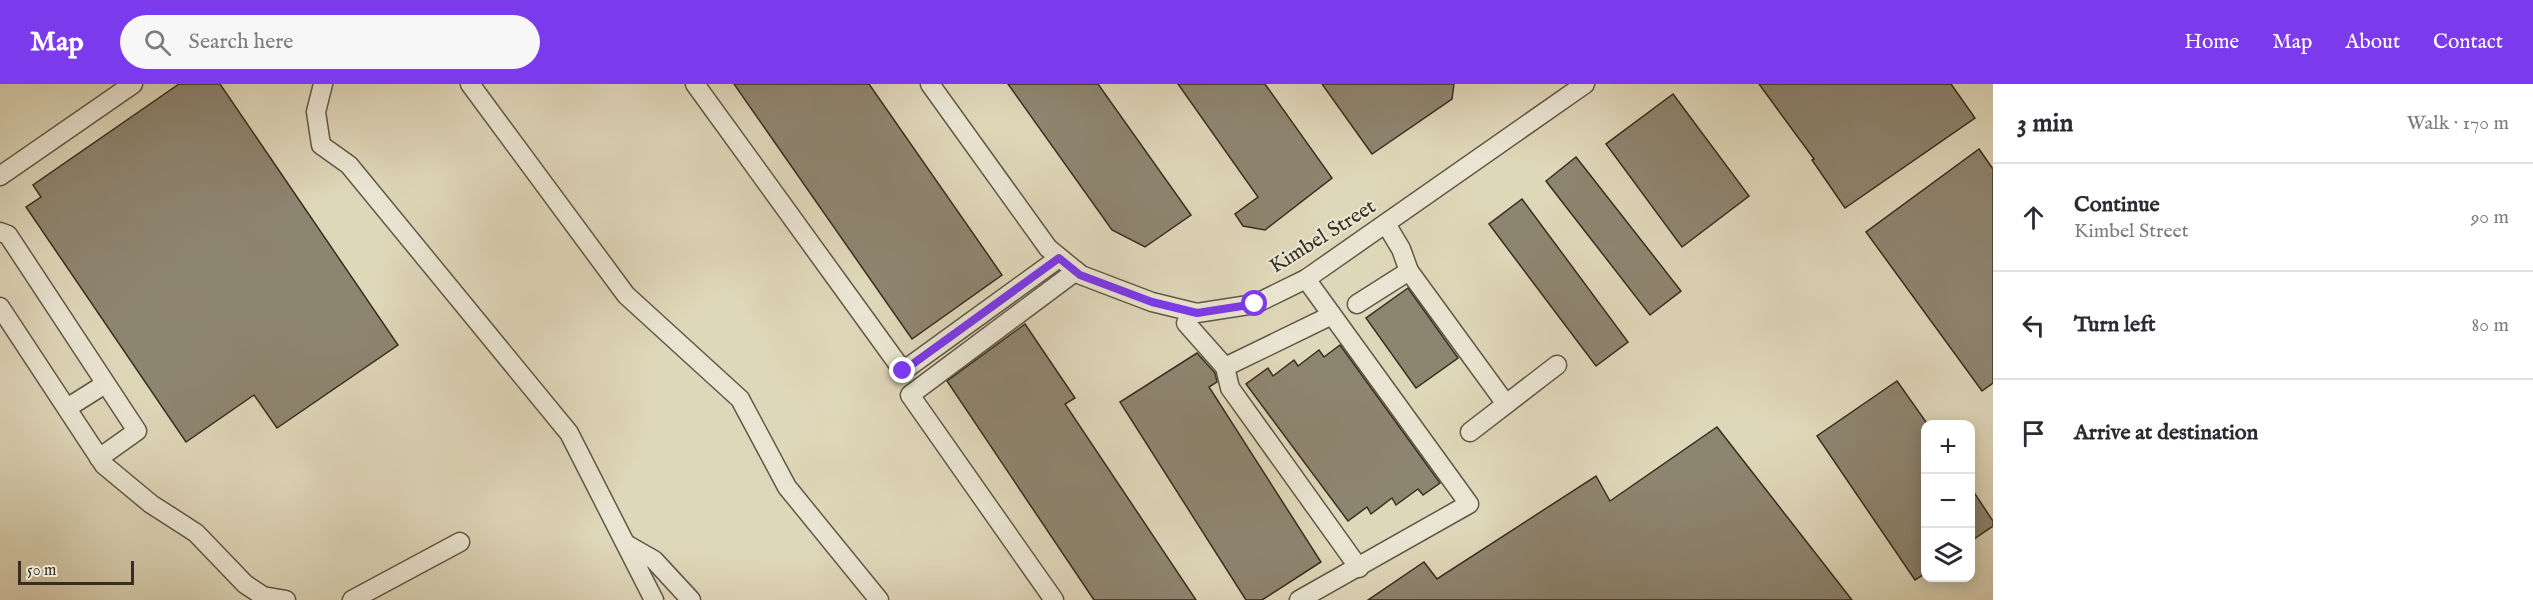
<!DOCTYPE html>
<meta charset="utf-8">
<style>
:root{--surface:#fff;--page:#f7f7f7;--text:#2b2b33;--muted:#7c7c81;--line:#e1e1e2;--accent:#7c3aed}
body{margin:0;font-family:"IM FELL English",serif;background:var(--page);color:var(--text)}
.controls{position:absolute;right:18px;bottom:18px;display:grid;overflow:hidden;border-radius:12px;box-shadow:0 3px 15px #0003}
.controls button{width:54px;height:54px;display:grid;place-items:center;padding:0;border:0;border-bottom:2px solid var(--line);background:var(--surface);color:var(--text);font:30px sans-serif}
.scale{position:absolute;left:18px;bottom:15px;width:116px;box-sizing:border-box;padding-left:6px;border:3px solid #372d21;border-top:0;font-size:16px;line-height:21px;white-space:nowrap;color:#372d21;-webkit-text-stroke:4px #eae5d2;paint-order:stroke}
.stop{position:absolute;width:18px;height:18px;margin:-14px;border:4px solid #7c3aed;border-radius:50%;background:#fff}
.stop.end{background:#7c3aed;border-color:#fff;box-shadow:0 2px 6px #0008}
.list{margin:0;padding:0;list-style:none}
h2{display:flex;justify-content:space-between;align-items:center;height:78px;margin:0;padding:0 24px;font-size:26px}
h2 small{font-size:20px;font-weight:400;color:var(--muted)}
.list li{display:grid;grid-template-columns:39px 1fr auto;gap:18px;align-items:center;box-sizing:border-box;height:108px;padding:0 24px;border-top:2px solid var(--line)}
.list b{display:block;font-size:22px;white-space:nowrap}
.list p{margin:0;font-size:20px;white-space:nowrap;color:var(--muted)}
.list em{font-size:20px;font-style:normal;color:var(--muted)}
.icon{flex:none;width:33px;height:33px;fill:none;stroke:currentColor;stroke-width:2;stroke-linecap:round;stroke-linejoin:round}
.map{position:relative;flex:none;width:1993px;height:516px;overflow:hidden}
header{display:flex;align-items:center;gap:36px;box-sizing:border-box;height:84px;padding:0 30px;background:var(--accent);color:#fff}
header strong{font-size:28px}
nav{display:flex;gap:33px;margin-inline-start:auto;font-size:21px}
.search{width:420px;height:54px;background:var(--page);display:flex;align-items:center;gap:15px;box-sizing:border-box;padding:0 21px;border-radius:33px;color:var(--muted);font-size:22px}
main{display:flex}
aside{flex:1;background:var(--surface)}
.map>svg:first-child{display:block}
</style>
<header>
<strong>Map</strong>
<div class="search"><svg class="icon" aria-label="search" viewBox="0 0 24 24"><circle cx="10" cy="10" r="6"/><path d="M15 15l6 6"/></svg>Search here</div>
<nav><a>Home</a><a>Map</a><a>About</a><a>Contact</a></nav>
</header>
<main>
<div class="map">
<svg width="1993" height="516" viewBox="0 0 1993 516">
<rect width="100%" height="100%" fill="#dfd7b9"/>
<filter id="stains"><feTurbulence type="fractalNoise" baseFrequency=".00333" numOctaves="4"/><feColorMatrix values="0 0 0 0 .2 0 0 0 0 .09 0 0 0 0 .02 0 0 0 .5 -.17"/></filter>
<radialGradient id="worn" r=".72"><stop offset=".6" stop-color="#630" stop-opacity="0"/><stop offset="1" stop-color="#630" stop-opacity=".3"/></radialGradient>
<g fill="#8e8570" stroke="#372d21" stroke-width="1.5">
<polygon points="179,0 220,0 398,261 277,344 254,311 186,358 26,123 41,113 33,101"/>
<polygon points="734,0 869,0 1002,191 912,255"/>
<polygon points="1008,0 1098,0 1191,131 1145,163 1112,146"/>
<polygon points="1178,0 1265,0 1332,94 1265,146 1243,142 1235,130 1258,113"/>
<polygon points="1322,0 1454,0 1452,15 1372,70"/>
<polygon points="1759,0 1951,0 1975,34 1845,124 1812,76 1814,75"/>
<polygon points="1673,10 1749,112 1682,163 1606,60"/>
<polygon points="1979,65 1993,85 1993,299 1982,307 1866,148"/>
<polygon points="1576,73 1681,207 1650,231 1546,97"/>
<polygon points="1522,115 1628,258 1596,282 1489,140"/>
<polygon points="1408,204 1458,274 1416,304 1366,234"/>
<polygon points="1025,240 1075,314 1065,320 1196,516 1094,516 947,297"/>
<polygon points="1340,261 1440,399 1423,411 1418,405 1396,421 1392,414 1371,430 1367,423 1348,437 1246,300 1268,284 1273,292 1294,276 1298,282 1319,266 1324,273"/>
<polygon points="1197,269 1215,289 1217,298 1209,303 1321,478 1262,516 1246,516 1120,318"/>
<polygon points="1897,297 1926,338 1926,489 1915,496 1817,352"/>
<polygon points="1717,343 1852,516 1368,516 1424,478 1437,495 1596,392 1610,417"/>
<polygon points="1971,404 1993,437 1993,442 1971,457"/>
</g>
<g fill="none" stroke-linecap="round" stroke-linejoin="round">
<defs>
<g id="minor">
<polyline points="323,0 316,28 321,61 349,81 569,349 654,516"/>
<polyline points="470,0 626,211 740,315 787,403 879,516"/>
<polyline points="695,0 903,287 1059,174"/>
<polyline points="930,0 1048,164 1081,191 1152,218 1197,229 1255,220 1306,195 1585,0"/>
<polyline points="0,92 133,0"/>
<polyline points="1386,140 1401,165 1409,187 1506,320"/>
<polyline points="0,148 8,151 137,347 99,374"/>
<polyline points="1357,220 1409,187"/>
<polyline points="0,223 104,381 151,420 196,449 245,500 263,512 286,516"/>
<polyline points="1332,231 1225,283 1230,304 1359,484"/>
<polyline points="1186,239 1225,283"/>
<polyline points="67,324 105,300"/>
<polyline points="1470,348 1557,281"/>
<polyline points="626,460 654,476 691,516"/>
<polyline points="352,516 460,458"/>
<polyline points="1054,516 910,311 1076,187"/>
<polyline points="1299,516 1469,420 1306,195"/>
</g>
</defs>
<use href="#minor" stroke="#615847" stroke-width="21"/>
<use href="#minor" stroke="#eae5d2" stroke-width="18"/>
</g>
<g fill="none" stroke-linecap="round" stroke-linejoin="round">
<polyline stroke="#7c3aed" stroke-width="8" points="903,287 1059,174 1080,191 1152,218 1197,229 1255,220"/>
</g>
<g text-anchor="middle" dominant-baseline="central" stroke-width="4.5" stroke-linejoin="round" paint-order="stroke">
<g font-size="21" fill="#372d21" stroke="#eae5d2">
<text transform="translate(1323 153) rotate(-32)">Kimbel Street</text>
</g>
</g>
<rect width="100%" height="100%" filter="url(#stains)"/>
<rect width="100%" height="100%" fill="url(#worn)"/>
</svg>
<div class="controls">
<button>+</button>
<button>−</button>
<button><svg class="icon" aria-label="layers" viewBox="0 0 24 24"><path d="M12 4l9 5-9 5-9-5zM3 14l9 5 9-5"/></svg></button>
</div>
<div class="scale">50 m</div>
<div class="stop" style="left:1255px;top:220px"></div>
<div class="stop end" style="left:903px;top:287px"></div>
</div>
<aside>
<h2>3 min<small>Walk · 170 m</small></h2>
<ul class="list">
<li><svg class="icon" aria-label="ahead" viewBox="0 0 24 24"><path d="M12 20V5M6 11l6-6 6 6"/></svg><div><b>Continue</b><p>Kimbel Street</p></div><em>90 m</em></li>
<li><svg class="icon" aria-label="left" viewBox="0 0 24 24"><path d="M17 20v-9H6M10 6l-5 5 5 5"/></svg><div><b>Turn left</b></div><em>80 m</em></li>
<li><svg class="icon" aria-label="arrive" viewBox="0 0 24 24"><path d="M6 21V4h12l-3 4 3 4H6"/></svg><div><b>Arrive at destination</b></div></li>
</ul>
</aside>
</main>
